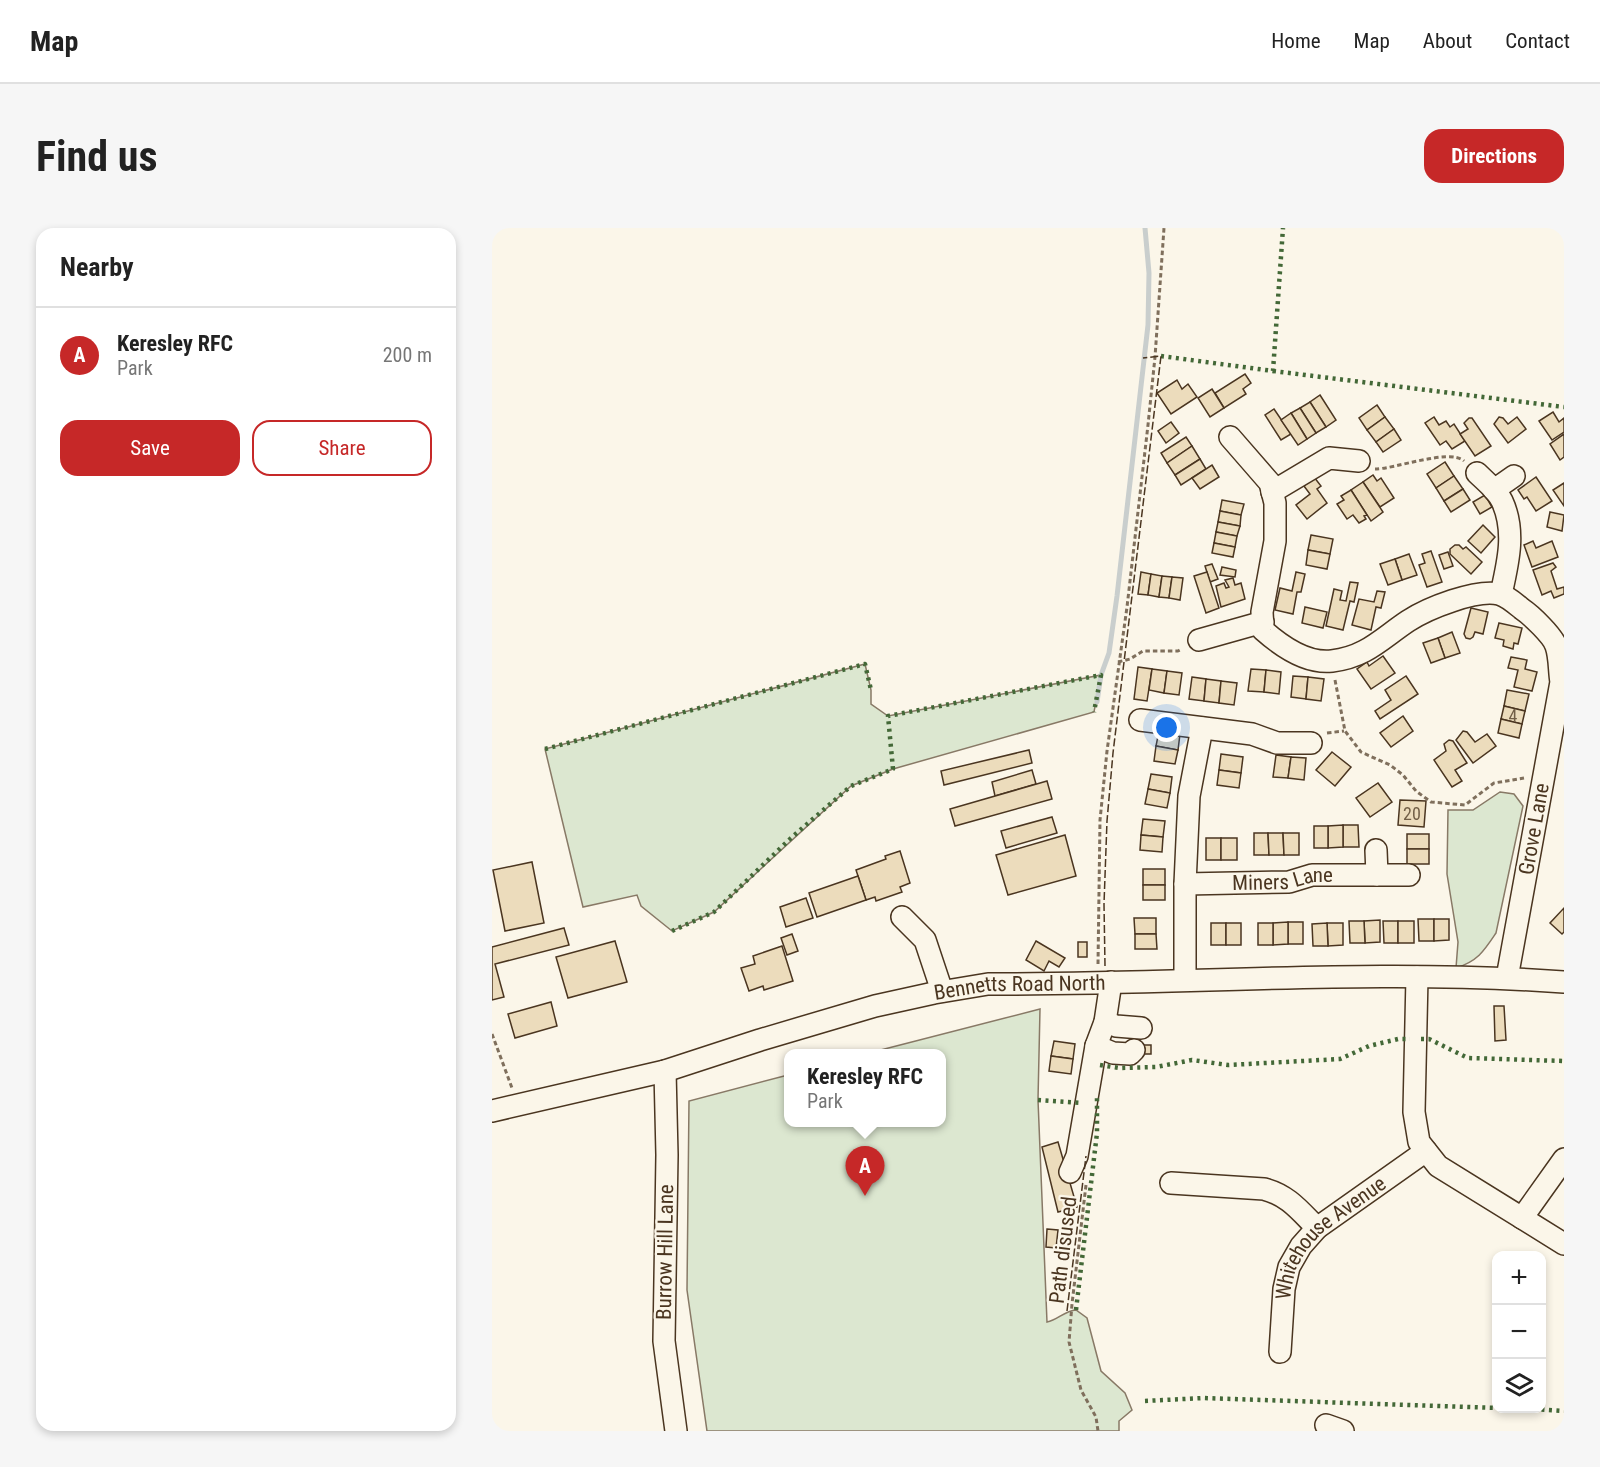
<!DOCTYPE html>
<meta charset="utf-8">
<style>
:root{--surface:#fff;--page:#f6f6f6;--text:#222;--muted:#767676;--line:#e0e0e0;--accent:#c62828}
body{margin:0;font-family:"Roboto Condensed",sans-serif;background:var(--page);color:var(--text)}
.controls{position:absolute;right:18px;bottom:18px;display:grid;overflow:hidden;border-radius:12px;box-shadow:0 3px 9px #0003}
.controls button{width:54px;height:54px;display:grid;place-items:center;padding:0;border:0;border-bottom:2px solid var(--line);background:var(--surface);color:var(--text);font:30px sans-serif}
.you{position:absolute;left:675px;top:500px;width:21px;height:21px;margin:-15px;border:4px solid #fff;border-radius:50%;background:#1a73e8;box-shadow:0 0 0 9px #1a73e833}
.badge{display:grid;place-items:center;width:39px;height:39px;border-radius:50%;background:var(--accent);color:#fff;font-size:20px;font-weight:700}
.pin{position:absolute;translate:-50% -50px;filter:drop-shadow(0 2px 3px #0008)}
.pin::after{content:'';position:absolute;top:32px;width:21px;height:18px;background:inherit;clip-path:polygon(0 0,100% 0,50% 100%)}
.popup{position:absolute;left:292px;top:821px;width:162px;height:78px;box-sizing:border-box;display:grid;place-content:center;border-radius:12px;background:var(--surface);filter:drop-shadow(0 2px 4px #0005);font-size:20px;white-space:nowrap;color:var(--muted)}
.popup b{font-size:22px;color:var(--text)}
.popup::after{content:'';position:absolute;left:50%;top:100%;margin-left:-12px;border:12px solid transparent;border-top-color:var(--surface)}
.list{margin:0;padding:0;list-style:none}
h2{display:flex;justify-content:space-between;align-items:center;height:78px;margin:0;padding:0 24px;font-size:26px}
h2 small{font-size:20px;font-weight:400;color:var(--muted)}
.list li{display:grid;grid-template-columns:39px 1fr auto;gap:18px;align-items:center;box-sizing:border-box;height:96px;padding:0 24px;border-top:2px solid var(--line)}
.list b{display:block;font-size:22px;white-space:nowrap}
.list p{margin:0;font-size:20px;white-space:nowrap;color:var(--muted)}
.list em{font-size:20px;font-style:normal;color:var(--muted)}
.actions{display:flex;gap:12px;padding:18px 24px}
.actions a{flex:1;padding:14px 0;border:2px solid var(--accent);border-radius:18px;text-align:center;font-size:21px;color:var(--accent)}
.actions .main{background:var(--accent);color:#fff}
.icon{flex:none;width:33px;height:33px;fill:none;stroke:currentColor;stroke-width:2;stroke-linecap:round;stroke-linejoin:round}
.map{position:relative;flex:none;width:1072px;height:1203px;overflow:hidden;border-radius:18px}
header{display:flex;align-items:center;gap:36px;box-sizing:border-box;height:84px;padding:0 30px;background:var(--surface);border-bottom:2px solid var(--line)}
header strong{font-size:28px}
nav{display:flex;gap:33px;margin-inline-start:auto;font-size:21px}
.intro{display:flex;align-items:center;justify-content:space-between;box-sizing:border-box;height:144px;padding:0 36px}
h1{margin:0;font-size:42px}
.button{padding:15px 27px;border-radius:18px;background:var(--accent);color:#fff;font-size:21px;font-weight:700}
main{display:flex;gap:36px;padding:0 36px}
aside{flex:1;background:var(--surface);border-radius:18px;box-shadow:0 3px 9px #0003}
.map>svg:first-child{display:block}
</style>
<header>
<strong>Map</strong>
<nav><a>Home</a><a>Map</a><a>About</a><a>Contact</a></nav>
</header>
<div class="intro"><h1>Find us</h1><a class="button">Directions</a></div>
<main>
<aside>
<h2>Nearby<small></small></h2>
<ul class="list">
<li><span class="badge">A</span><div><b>Keresley RFC</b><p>Park</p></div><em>200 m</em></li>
</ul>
<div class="actions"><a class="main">Save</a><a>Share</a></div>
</aside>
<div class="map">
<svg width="1072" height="1203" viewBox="0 0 1072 1203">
<rect width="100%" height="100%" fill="#fbf6e9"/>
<g fill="#dce7d0" stroke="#887966" stroke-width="1.5">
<polygon points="373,436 379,462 379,476 396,488 609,447 602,484 401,541 359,558 222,684 180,703 149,678 145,667 91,679 53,521"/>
<path d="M 1008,564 L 1022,566 L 1031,578 L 1004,705 C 992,723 986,733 964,740 L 966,714 L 955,646 L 956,582 L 981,582 Z"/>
<path d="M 548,781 L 546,872 L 555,1094 C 566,1092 572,1083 584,1082 L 595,1090 L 609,1143 L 633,1165 L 640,1182 L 627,1193 L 627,1203 L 215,1203 L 195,1062 L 197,873 L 296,847 L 296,894 L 449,894 L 449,826 L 377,825 Z"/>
</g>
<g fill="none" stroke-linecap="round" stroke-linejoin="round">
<polyline stroke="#c9cecd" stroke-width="5" points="605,474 609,447 617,425 625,368 656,97 657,45 653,0"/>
</g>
<g fill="#ecdcbc" stroke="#4a3520" stroke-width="1.5">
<polygon points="753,146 759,155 751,161 754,166 732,180 723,165"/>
<polygon points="685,152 690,161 696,156 705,169 679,186 665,165"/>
<polygon points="720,161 732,180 718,189 706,170"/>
<polygon points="828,167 844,192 834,199 818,174"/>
<polygon points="818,174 834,199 824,205 808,180"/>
<polygon points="885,177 893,189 875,202 867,190"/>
<polygon points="808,180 824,205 815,211 799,185"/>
<polygon points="782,181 799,206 789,212 773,187"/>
<polygon points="1061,184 1067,194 1072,190 1072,204 1060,212 1047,193"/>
<polygon points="799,185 815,211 806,217 789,192"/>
<polygon points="893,189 902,201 884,214 875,202"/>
<polygon points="942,189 947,197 954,193 958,199 962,196 973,213 960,221 954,213 948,217 933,195"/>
<polygon points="1007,189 1011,190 1016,196 1025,189 1034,201 1016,215 1002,196"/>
<polygon points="977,190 980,190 999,218 983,228 968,206 976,201 972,195"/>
<polygon points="679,194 687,205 674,215 666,203"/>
<polygon points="902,201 909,212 891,224 884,214"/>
<polygon points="1072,206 1072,229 1068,232 1058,216"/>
<polygon points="694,209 700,218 675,235 669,225"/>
<polygon points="700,218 708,231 683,247 675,235"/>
<polygon points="708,231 714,241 689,257 683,247"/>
<polygon points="953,234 962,248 944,260 935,246"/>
<polygon points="720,237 727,249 708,261 700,250"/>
<polygon points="881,247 885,253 889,250 902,270 888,279 871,254"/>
<polygon points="962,248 971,261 952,273 944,260"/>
<polygon points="822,249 829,258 825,261 835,275 815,291 804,277 818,266 812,258"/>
<polygon points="1044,249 1060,273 1044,283 1035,269 1032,271 1026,262"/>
<polygon points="871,254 891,284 879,293 859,262"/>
<polygon points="1072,255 1072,278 1061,262"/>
<polygon points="971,261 978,272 959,284 952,273"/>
<polygon points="859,262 875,287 872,288 874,291 867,295 861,287 855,291 845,276 852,272 849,268"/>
<polygon points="993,267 1000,279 988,286 981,274"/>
<polygon points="730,272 752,276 749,287 728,283"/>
<polygon points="728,283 749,287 748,298 726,294"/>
<polygon points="1058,284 1072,287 1070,303 1055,299"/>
<polygon points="726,294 748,298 745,308 724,304"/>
<polygon points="991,297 1003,309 989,325 976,313"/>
<polygon points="724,304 745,308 743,319 722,315"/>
<polygon points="819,307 841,311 838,326 816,322"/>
<polygon points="1041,313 1044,320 1060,313 1066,329 1040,339 1032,317"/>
<polygon points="722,315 743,319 741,329 720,325"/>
<polygon points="963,317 967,317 971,321 974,319 990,334 979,346 958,326 958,321"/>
<polygon points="816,322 838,326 835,341 814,337"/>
<polygon points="939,323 950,354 935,359 927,337 933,335 930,326"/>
<polygon points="956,324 961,338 952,341 947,327"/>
<polygon points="917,326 925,347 910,352 903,331"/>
<polygon points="903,331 910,352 896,357 888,336"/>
<polygon points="1061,335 1064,339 1059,343 1065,361 1072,359 1072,366 1062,370 1059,363 1050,367 1041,342"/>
<polygon points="720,336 726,351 718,354 713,338"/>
<polygon points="730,339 744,342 743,349 728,347"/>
<polygon points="649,344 659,346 656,367 646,366"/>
<polygon points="715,344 727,380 714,385 702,348"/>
<polygon points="804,344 813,346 809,364 805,364 801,386 783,382 788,360 800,363"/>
<polygon points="659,346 670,348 667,369 656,367"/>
<polygon points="670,348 680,349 677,370 667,369"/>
<polygon points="680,349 691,350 688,372 677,370"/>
<polygon points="741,350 743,357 749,355 753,371 729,379 724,358 732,355 734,360 737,359 733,352"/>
<polygon points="858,354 866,355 862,374 858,373 851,402 834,398 842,361 850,363 848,372 854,373"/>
<polygon points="885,363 893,364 889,380 884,379 879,402 860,397 867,371 882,374"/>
<polygon points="813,379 835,384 831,400 810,395"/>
<polygon points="979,380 996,384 991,406 983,404 981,409 978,411 974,410 972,406"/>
<polygon points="1007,395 1030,400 1026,416 1022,415 1021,421 1011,418 1012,412 1003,410"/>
<polygon points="960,404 968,425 953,430 946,410"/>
<polygon points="946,410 953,430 939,435 931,415"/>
<polygon points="891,428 903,445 879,461 865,441 875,434 877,438"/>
<polygon points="1019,429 1035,432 1033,441 1045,444 1040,463 1022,459 1026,442 1016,440"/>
<polygon points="646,439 660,441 655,473 642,471"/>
<polygon points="660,441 675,443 672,465 657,462"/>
<polygon points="759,441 774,442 772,464 756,463"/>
<polygon points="774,442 789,444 787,466 772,464"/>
<polygon points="675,443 690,445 687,467 672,465"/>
<polygon points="801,448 816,449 814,471 799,469"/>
<polygon points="914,448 926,466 888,491 883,483 899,472 893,462"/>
<polygon points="700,449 714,451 712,473 697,471"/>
<polygon points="816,449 832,451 829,473 814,471"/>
<polygon points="714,451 729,453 727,475 712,473"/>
<polygon points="729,453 745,455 742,477 727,475"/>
<polygon points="1015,462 1037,466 1033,483 1012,478"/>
<polygon points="1012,478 1033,483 1030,496 1009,491"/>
<polygon points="911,488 921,503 899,519 888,505"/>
<polygon points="1009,491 1030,496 1027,510 1006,505"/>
<polygon points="667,503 688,506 686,522 664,518"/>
<polygon points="971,503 975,504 983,514 995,506 1004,518 981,535 964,512"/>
<polygon points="957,512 961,513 975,535 963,542 970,553 960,559 942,532 954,523 952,516"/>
<polygon points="664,518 686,522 683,536 662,533"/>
<polygon points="537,522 540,535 452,557 449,543"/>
<polygon points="840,524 859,539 843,558 824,542"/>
<polygon points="729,526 751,529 749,545 727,542"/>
<polygon points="784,527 799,529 796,550 781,549"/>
<polygon points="799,529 814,530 812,552 796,550"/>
<polygon points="540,542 544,556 503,568 500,554"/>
<polygon points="727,542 749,545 747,560 725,557"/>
<polygon points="659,546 680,549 678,565 656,561"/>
<polygon points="555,553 560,571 463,598 458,581"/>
<polygon points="886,555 900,574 878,589 864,570"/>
<polygon points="656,561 678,565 675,580 653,576"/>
<polygon points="908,572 934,573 932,599 906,597"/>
<polygon points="560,589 565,605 514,620 509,603"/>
<polygon points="651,591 673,593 671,609 649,607"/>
<polygon points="851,597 866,597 867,619 851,619"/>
<polygon points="851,597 851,619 836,620 836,598"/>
<rect x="822" y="598" width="14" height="22"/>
<polygon points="762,605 776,605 777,627 762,627"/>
<polygon points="776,605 791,605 792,627 777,627"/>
<polygon points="791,605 807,605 807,627 792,627"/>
<rect x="915" y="606" width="22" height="15"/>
<polygon points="573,607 584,648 516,667 504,627"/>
<polygon points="649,607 671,609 670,624 648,622"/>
<rect x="714" y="610" width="15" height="22"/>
<rect x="729" y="610" width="16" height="22"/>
<rect x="915" y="621" width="22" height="15"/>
<polygon points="408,623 418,655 408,659 410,664 384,673 383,669 374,672 364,642 394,631 393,628"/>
<polygon points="40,634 52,695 13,703 1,642"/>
<rect x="651" y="641" width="22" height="16"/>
<polygon points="366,648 374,672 325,689 317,665"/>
<rect x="651" y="657" width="22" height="15"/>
<polygon points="314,670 321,690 294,699 288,679"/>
<polygon points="1072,680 1072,704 1070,706 1058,695"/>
<polygon points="642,690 664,690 664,706 643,706"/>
<polygon points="926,691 942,691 942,713 927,713"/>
<polygon points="942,691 957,691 957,712 942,713"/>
<polygon points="888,692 888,714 873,715 872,693"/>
<polygon points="857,693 872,693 873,715 858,715"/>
<polygon points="891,693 906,693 906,715 892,715"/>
<rect x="906" y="693" width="16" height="22"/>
<rect x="796" y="694" width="15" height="22"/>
<polygon points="796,694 796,716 781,717 781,695"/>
<rect x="719" y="695" width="15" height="22"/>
<rect x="734" y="695" width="15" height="22"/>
<rect x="766" y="695" width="15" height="22"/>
<polygon points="835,695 851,695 851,717 836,718"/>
<polygon points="835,695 836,718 821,718 820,696"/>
<polygon points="72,700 77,717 3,736 12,769 0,772 0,719"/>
<polygon points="300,706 306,723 295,727 289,710"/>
<polygon points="643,706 664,706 665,721 643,721"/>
<polygon points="123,713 135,754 76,770 64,729"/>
<polygon points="544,713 573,730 567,739 557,733 552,743 534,732"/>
<rect x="586" y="714" width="9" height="15"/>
<polygon points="290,718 301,753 272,762 271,758 257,763 249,740 263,736 261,728"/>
<polygon points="59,774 65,798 23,810 16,786"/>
<polygon points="1002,778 1012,778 1014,812 1003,813"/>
<polygon points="562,813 583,816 581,831 559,828"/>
<rect x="642" y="817" width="17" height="9"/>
<polygon points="559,828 581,831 579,846 557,843"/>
<polygon points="566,914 585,979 566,984 550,919"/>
<polygon points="555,1001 566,1002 564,1020 554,1019"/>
</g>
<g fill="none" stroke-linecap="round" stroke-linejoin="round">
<defs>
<g id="minor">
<path d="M 738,209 L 778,255 L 783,275 L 783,313 L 770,384 L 771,402 C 789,418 814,436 840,433 C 874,429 889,411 916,393 C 936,380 984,361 1007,366 C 1015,368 1024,376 1030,381 C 1039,387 1061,408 1064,418 C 1068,429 1067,443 1069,454 L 1015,750"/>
<path d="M 985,245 C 993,253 1005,262 1010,273 C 1024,303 1016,335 1009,366"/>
<polyline points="1002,262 1022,248"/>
<polyline points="780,264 837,230 867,233"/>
<polyline points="707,412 771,394"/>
<polyline points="648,492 760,506 785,515 819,515"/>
<polyline points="884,622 885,647"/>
<path id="s1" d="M 693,656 L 797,654 L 820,647 L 917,647"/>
<polyline points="410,689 433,712 450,763"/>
<polyline points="925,749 922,884 927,914 946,938 1072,1016"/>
<polyline points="693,752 693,656 697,568 710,500"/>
<polyline points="613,794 624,798 649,800"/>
<polyline points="604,818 621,825 638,826 642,822"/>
<polyline points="173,843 175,927 172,1113 184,1203"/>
<path id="s2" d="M 0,883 L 173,843 L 268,812 L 383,778 L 442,765 L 496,756 C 688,757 880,740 1072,754"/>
<polyline points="578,944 585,928 604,818 613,794 619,754"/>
<path d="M 679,955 L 772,961 C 796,967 808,983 825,1000"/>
<polyline points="1030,990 1072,931"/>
<path id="s3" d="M 788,1124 L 792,1061 L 797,1039 L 809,1018 L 825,1000 L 934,923"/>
<polyline points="834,1197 851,1203"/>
</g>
</defs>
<use href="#minor" stroke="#4a3520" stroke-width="24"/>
<g stroke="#7f6f5c" stroke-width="3" stroke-dasharray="4.5 3" stroke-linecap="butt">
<path d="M 883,241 C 903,241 958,220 972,233"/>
<polyline points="626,434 638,431 651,423 686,423 690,421"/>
<polyline points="843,452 853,503 869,524 898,537 911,547 924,563 939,574 973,577 1002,555 1032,550"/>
<polyline points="835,505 852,503"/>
<polyline points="606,736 608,592 615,523 635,379 656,197 663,129 672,0"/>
<polyline points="0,806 20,860"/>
<polyline points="594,957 580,1076 577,1114 589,1162 604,1189 606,1203"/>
</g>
<use href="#minor" stroke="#fbf6e9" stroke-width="21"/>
<g stroke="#436837" stroke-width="4.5" stroke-dasharray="3 4.5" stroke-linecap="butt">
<polyline points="669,128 781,143 791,0"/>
<polyline points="781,143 1072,179"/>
<polyline points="53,521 373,436 379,462"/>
<polyline points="180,703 222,684 299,610 359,558 401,541 396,488 609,447 602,484"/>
<polyline points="929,811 937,811 976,830 1072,833"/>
<polyline points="608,837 627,840 664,839 700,832 736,837 848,831 877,818 906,811 918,811"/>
<polyline points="546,872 589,875"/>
<polyline points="584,1082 605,905 605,869"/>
<polyline points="653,1173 712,1170 1005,1180"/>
<polyline points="1027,1180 1072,1183"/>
</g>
<g stroke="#4a3520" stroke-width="1.5" stroke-dasharray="8 3" stroke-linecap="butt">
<polyline points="613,738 612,676 615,593 621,525 669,128 651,130"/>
<polyline points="575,1083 594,928"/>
</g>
</g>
<g text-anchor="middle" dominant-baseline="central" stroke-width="4.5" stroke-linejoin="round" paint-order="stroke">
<g font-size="18" fill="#725f47">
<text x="1021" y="487">4</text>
<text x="920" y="585">20</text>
</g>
<g font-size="21" fill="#4a3520" stroke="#fbf6e9">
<text transform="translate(1042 601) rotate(-80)">Grove Lane</text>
<text stroke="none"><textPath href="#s1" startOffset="98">Miners Lane</textPath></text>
<text stroke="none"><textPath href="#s2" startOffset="544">Bennetts Road North</textPath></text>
<text stroke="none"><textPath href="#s3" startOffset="134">Whitehouse Avenue</textPath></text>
<text transform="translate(571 1022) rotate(-83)">Path disused</text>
<text transform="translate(173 1024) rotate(-89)">Burrow Hill Lane</text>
</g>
</g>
</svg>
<div class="controls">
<button>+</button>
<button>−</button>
<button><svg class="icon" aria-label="layers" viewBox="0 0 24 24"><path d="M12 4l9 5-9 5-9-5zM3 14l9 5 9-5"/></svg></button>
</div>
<div class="you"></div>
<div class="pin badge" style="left:373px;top:968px">A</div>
<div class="popup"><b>Keresley RFC</b>Park</div>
</div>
</main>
